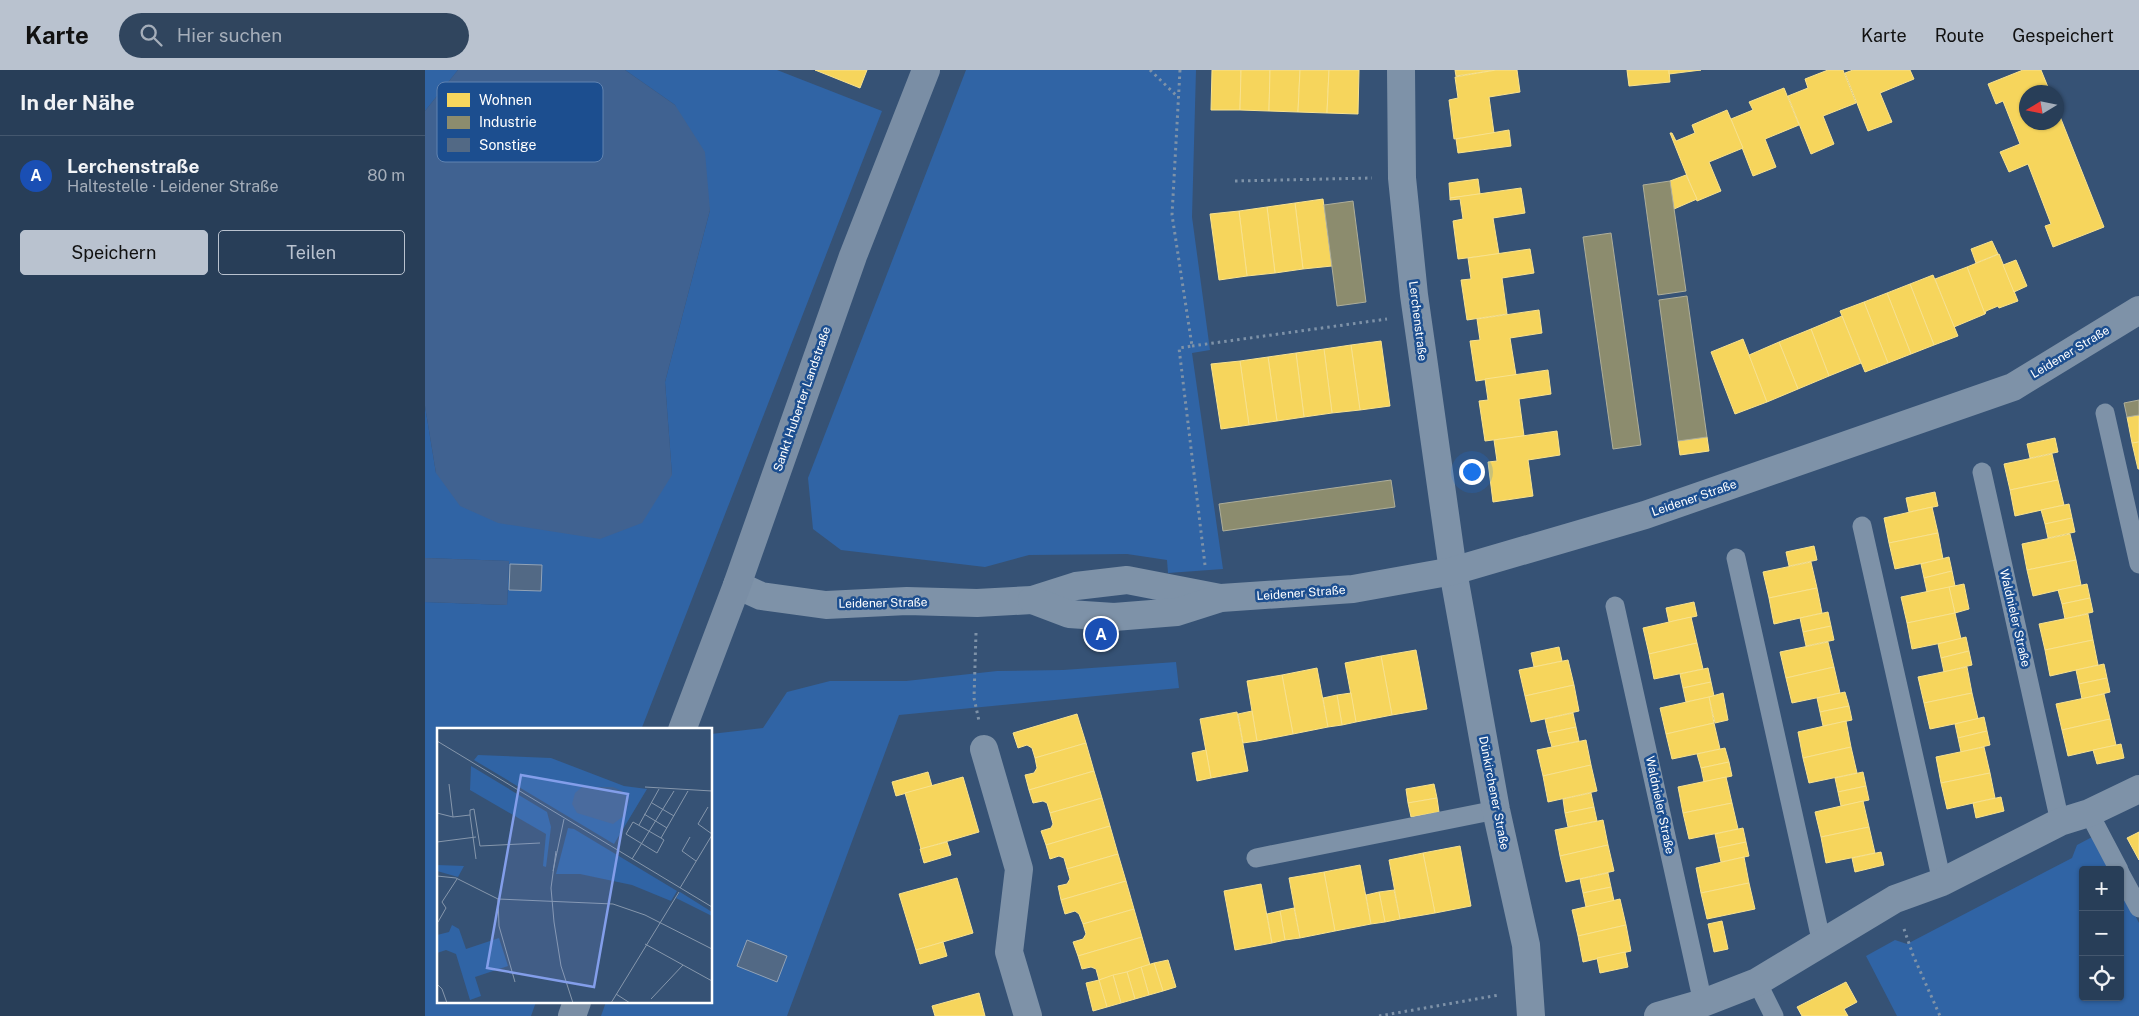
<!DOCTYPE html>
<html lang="de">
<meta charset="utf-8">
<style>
:root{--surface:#283e58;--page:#30455e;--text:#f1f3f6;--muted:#a5aeba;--line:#44576e;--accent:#b9c2cf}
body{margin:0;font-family:"Public Sans",sans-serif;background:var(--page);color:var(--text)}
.controls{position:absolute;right:15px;bottom:15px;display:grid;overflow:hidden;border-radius:5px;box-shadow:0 1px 4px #0004}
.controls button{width:45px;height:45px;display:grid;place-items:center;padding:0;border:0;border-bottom:1px solid var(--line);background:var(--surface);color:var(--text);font:25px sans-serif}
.compass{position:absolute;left:1594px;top:15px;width:45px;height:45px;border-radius:50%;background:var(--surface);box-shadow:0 1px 4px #0004;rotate:260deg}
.you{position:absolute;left:1046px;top:401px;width:18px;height:18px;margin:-12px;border:4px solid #fff;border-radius:50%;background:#1a73e8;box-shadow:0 0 0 8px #1a73e833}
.badge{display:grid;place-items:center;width:32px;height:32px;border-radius:50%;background:var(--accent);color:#fff;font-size:16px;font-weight:700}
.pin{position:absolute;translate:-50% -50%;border:2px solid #fff;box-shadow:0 1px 5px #0006}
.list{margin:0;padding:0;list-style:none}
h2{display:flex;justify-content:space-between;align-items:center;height:65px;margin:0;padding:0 20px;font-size:21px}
h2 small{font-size:16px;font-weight:400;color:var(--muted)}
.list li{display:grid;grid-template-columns:32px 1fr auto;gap:15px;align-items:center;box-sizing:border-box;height:80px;padding:0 20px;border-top:1px solid var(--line)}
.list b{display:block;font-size:19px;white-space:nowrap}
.list p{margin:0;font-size:16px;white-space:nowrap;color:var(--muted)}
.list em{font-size:16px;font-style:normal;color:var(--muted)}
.actions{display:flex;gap:10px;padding:15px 20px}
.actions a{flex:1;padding:11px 0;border:1px solid var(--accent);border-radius:5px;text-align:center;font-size:18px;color:var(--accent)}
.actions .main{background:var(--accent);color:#111}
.icon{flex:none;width:28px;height:28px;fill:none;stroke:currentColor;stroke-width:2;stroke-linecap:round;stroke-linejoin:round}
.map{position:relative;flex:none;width:1714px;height:946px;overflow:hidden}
header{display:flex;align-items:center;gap:30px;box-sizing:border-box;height:70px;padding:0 25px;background:var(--accent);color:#111}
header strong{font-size:24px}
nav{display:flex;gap:28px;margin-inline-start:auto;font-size:18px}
.search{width:350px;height:45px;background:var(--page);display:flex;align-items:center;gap:12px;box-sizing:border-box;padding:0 18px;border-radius:28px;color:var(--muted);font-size:19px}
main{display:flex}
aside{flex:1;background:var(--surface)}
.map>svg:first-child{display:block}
</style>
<header>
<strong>Karte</strong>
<div class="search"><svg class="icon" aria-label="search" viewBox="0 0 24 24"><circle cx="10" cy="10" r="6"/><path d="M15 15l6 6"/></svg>Hier suchen</div>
<nav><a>Karte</a><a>Route</a><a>Gespeichert</a></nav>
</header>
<main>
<aside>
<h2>In der Nähe<small></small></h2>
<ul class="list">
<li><span class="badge" style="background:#1a4fb4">A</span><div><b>Lerchenstraße</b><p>Haltestelle · Leidener Straße</p></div><em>80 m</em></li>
</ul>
<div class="actions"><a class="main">Speichern</a><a>Teilen</a></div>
</aside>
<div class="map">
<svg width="1714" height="946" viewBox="0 0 1714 946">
<rect width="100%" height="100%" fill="#365275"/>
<g fill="#3064a5">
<polygon points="0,0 33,0 0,41"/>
<polygon points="200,0 352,0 457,41 216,660 14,660 14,932 111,932 106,946 0,946 0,532 82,535 84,491 0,488 0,336 11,403 247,405 240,312 285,140 250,35"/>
<polygon points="541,0 771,0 767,147 785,280 767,283 798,499 743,503 742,490 702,484 604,485 560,497 416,480 388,459 383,408"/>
<polygon points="751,592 754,618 474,645 362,946 176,946 181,932 286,932 286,664 338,658 362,622 405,611 481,611 572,601 638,600"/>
<polygon points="1669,766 1687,800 1658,800 1658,927 1695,927 1695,816 1714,853 1714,946 1472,946 1441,886 1470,870 1482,874 1647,788 1652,775"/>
</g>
<g fill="#406291">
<polygon points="33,0 200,0 250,35 280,82 285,140 240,312 247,405 217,453 175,469 73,453 35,436 11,403 0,336 0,41"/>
<polygon points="0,488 84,491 82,535 0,532"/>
</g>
<g fill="#f6d55c" stroke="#f9e28d">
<polygon points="390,0 442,0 435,18"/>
<polygon points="787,0 816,0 815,40 786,40"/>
<polygon points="816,0 845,0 844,41 815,40"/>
<polygon points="845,0 875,0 873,42 844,41"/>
<polygon points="875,0 904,0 902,43 873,42"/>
<polygon points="904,0 934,0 933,44 902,43"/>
<polygon points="1030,0 1071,0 1031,6"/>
<polygon points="1071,0 1092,0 1095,22 1064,27 1069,63 1029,69 1024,30 1033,28 1030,7"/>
<polygon points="1202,0 1244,0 1245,12 1204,16"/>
<polygon points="1244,0 1276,0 1244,4"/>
<polygon points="1403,0 1418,0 1431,33 1398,46 1409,74 1386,84 1363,26 1383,18 1380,9"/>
<polygon points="1428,0 1485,0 1489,9 1455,23 1467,52 1443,61 1420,3"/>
<polygon points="1598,0 1616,0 1625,22 1602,22 1602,52 1632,52 1632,39 1679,157 1628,177 1620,156 1626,154 1603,94 1584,102 1575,82 1595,74 1578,31 1571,34 1563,14"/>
<polygon points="1359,18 1374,55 1340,69 1351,97 1328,106 1306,49 1328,40 1324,32"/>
<polygon points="1302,40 1318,78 1284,92 1296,121 1272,131 1245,63 1247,63 1251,71 1270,63 1267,55"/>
<polygon points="1084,60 1086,76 1033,83 1031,69"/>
<polygon points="1261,105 1272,129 1249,139 1245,111"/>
<polygon points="1053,109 1055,124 1025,128 1024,113"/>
<polygon points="1096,118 1100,143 1068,148 1074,184 1033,189 1028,151 1038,149 1035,129 1025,130 1025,128"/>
<polygon points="898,129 907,196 878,199 870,133"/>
<polygon points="870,133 878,199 850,203 842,137"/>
<polygon points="842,137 850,203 822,206 814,141"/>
<polygon points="814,141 822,206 794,210 785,144"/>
<polygon points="1567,171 1573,184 1551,193 1546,179"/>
<polygon points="1105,179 1109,203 1077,208 1082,244 1042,250 1036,210 1046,209 1043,188"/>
<polygon points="1574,184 1593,231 1574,238 1573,236 1561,241 1560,244 1542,197"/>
<polygon points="1591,190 1602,216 1589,222 1578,195"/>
<polygon points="1542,197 1560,244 1529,257 1510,209"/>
<polygon points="1508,205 1533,266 1509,275 1485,214"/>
<polygon points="1485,214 1509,275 1486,284 1462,223"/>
<polygon points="1462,223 1486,284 1463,293 1439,232"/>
<polygon points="1439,232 1463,293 1440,302 1415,241"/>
<polygon points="1114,240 1117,263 1085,268 1091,305 1051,311 1045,271 1055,270 1052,249"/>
<polygon points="1417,246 1436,293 1404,306 1386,259"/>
<polygon points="1386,259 1404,306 1373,319 1354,272"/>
<polygon points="1318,269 1342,332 1310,344 1286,282"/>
<polygon points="956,271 965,336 935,340 926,275"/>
<polygon points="1354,272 1373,319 1342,332 1324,285"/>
<polygon points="926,275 935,340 907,343 899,279"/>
<polygon points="899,279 907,343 879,347 871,283"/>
<polygon points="871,283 879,347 852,351 843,287"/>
<polygon points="843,287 852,351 824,355 815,291"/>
<polygon points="815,291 824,355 796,359 786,294"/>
<polygon points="1123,300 1126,324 1094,329 1099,366 1060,371 1054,331 1063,330 1060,309"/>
<polygon points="1714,345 1714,372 1707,373 1702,347"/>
<polygon points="1132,361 1135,385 1103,390 1108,426 1068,432 1063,392 1072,391 1069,370"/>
<polygon points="1282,367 1284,381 1255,385 1253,371"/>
<polygon points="1630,368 1633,382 1605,388 1602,374"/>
<polygon points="1714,372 1714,399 1713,399 1707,373"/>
<polygon points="1627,384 1633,410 1585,420 1579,394"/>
<polygon points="1633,410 1639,435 1590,446 1585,420"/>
<polygon points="1510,422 1513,436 1484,442 1481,428"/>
<polygon points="1644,434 1647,448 1620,454 1616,440"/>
<polygon points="1507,437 1513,463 1464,473 1459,448"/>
<polygon points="1647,448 1650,462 1623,468 1620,454"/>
<polygon points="1513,463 1518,489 1470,499 1464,473"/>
<polygon points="1645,464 1651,490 1602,500 1597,474"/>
<polygon points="1389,476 1392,490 1364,496 1361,482"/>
<polygon points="1524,487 1527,501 1499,508 1496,494"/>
<polygon points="1651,490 1656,515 1608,526 1602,500"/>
<polygon points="1386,492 1392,518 1344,528 1338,502"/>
<polygon points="1527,501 1530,516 1502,522 1499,508"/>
<polygon points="1539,514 1544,539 1530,543 1524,517"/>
<polygon points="1662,514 1665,528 1637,534 1633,520"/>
<polygon points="1524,517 1530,543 1482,553 1476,527"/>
<polygon points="1392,518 1397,543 1349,554 1344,528"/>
<polygon points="1665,528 1668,542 1640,549 1637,534"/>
<polygon points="1269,532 1272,546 1244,552 1241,538"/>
<polygon points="1403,542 1406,556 1378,562 1375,548"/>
<polygon points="1530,543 1536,569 1487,579 1482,553"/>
<polygon points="1663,544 1668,570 1620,580 1614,554"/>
<polygon points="1266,547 1272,573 1224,584 1218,558"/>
<polygon points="1406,556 1409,570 1381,576 1378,562"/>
<polygon points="1541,567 1544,581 1516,588 1513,574"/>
<polygon points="1668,570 1673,595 1625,606 1620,580"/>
<polygon points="1403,572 1409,597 1361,608 1355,582"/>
<polygon points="1272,573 1278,599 1229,609 1224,584"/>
<polygon points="1134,577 1137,591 1109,597 1106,583"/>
<polygon points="991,580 1002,639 967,645 956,586"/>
<polygon points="1544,581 1547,595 1519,602 1516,588"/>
<polygon points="956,586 967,645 931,652 920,593"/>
<polygon points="1143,590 1149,615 1100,626 1094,600"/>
<polygon points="1679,594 1682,608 1654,614 1651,600"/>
<polygon points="1409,597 1415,623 1367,633 1361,608"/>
<polygon points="1542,597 1547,623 1499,633 1493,607"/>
<polygon points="892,598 903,657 868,664 857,605"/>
<polygon points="1283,598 1286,612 1258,618 1255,604"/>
<polygon points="857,605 868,664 832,671 822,611"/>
<polygon points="1682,608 1685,622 1657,629 1654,614"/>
<polygon points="1286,612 1289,626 1261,632 1258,618"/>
<polygon points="1149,615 1154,641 1106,652 1100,626"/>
<polygon points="1420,622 1424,636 1395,642 1392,628"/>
<polygon points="926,623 931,652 917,655 912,625"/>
<polygon points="1298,623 1303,650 1290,653 1284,627"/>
<polygon points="1547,623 1553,649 1505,659 1499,633"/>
<polygon points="1679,624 1685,649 1637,660 1631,634"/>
<polygon points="912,625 917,655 903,657 898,628"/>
<polygon points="1284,627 1289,653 1241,664 1235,638"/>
<polygon points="1424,636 1427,650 1398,656 1395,642"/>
<polygon points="827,641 832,671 818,673 813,644"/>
<polygon points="812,642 823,701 786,708 775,649"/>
<polygon points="1148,643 1151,657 1123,663 1120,649"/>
<polygon points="652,644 661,673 610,688 607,678 602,675 593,678 588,663"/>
<polygon points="1559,647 1562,661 1533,668 1530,654"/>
<polygon points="1685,649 1691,675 1643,686 1637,660"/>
<polygon points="1421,651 1426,677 1378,688 1373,662"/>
<polygon points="1289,653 1295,679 1247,689 1241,664"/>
<polygon points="1151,657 1154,671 1127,677 1123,663"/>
<polygon points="1562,661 1565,675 1536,682 1533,668"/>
<polygon points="1161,670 1166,695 1118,706 1112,680"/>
<polygon points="661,673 669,701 604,720 600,705 609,703 612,698 610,688"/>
<polygon points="1696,674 1699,688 1672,694 1668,680"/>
<polygon points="1426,677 1432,703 1384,713 1378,688"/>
<polygon points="1559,677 1565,703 1516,713 1511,687"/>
<polygon points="1300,678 1304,692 1276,698 1272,684"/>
<polygon points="781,680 786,708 772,711 767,683"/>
<polygon points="1304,692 1307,706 1279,712 1276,698"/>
<polygon points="1166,695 1172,721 1123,732 1118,706"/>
<polygon points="669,701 677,728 625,743 622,733 618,731 608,733 604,720"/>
<polygon points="503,702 507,716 471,726 467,712"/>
<polygon points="1438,702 1441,716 1413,722 1410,708"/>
<polygon points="1565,703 1570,728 1522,739 1516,713"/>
<polygon points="538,707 554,762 496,779 480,723"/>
<polygon points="1301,707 1307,733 1258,743 1253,717"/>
<polygon points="1009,714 1012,728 983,733 981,719"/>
<polygon points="1441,716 1444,730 1416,736 1413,722"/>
<polygon points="1166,723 1169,737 1140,743 1138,729"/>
<polygon points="1576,727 1579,741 1551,748 1548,733"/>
<polygon points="677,728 685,756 621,775 616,761 626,758 628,754 625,743"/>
<polygon points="1012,728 1014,742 986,747 983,733"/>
<polygon points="1438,731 1444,757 1396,767 1390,742"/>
<polygon points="1307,733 1313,759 1264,769 1258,743"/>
<polygon points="1169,737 1172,751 1143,757 1140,743"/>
<polygon points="1178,750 1183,775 1135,786 1130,760"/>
<polygon points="685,756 693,784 642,799 639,788 634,786 625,789 621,775"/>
<polygon points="1444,757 1450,783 1401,793 1396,767"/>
<polygon points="1318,758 1321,772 1293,778 1290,764"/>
<polygon points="1714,762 1714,790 1702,768"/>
<polygon points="522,772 526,785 499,793 495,779"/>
<polygon points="1321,772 1324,786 1296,792 1293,778"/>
<polygon points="1183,775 1189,801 1141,812 1135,786"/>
<polygon points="1035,776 1046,836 1010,843 998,783"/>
<polygon points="1456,782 1459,795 1430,802 1427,788"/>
<polygon points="998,783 1010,843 975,849 964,790"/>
<polygon points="693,784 701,811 636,830 633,816 642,814 645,809 642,799"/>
<polygon points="1319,787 1324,813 1276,823 1271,798"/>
<polygon points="935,795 946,854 910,861 899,802"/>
<polygon points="899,802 910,861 875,868 864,808"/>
<polygon points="1183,803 1186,817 1158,823 1155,809"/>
<polygon points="532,808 548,863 491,880 474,824"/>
<polygon points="701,811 709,839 658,854 654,844 650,841 640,844 636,830"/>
<polygon points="1324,813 1330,839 1282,849 1276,823"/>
<polygon points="836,814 847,873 810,880 799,821"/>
<polygon points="1186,817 1189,831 1161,837 1158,823"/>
<polygon points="969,820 975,849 960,852 954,822"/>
<polygon points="954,822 960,852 946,854 941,825"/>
<polygon points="1195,829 1201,855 1153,866 1147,840"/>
<polygon points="869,838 875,868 860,870 855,841"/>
<polygon points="709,839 717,867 653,886 648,872 658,869 661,864 658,854"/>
<polygon points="855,841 860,870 847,873 842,844"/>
<polygon points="1297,851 1303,879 1289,882 1283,854"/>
<polygon points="1201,855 1206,881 1158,892 1153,866"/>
<polygon points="717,867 725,895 674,910 671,899 666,897 657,899 653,886"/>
<polygon points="518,872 522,886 495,894 491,880"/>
<polygon points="1200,882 1203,897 1175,903 1172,888"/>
<polygon points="743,890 751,917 738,921 729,893"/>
<polygon points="729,893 738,921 724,925 716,897"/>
<polygon points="716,897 724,925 710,929 702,902"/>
<polygon points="702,902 710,929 696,933 688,905"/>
<polygon points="688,905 696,933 682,937 674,910"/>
<polygon points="674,910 682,937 668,941 661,913"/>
<polygon points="1421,912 1432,932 1419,939 1423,946 1377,946 1372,937"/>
<polygon points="554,923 560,946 510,946 507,936"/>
</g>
<g fill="#8c8c6e" stroke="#aeae9a">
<polygon points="1245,111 1261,221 1233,225 1218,115"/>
<polygon points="928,131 941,232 912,236 899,135"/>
<polygon points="1186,163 1216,375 1188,379 1158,167"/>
<polygon points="1262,226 1282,367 1253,371 1234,230"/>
<polygon points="1714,330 1714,345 1702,347 1699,333"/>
<polygon points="966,410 970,437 798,461 794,434"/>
</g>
<g fill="#526985" stroke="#92a3b7">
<polygon points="85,494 117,495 116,521 84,520"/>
<polygon points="322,870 362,886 352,912 312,896"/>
</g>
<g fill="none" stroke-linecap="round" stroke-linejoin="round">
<g stroke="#7e92a8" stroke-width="3" stroke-dasharray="2.5 4" stroke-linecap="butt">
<polyline points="725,0 754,28"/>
<polyline points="755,0 747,145 767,276 754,278 780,495"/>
<polyline points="810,111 947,108"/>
<polyline points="767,276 962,249"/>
<polyline points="551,563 549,628 554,651"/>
<polyline points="1479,859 1488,885 1515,946"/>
<polyline points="954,946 1074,925"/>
</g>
<g stroke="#7e92a8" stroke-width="19">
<polyline points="1680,343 1714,494"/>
<polyline points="1557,402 1635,752"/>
<polyline points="1437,456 1517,812"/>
<polyline points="1311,488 1397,874"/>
<polyline points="1190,536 1278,933"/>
<polyline points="1664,743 1694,800"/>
<polyline points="831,788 1071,740"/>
<polyline points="1695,803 1714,838"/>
<polyline points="1332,912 1349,946"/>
</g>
<g stroke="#7e92a8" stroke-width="28">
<polyline points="976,0 977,108 989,225 999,295 1028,501 1071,740 1101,875 1106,946"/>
<polyline points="312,515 336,526 401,535 482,531 552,533 607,530 651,516 702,510 795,528"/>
<polyline points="607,530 644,544 689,547 752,542 796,528 928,519 1028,501 1220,445 1588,317 1714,240"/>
<polyline points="559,679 594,799 584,882 603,946"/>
<polyline points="1233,946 1278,933 1332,912 1470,829 1517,812 1635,752 1664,743 1714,719"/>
</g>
<g stroke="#7a8ea5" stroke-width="28">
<polyline points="257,660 312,515 428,186 501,0"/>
<polyline points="147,946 152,932"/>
</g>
</g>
<g text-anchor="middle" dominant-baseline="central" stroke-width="5" stroke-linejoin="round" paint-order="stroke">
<g font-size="12" fill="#fff" stroke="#1c4e8f">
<text transform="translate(993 251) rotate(83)">Lerchenstraße</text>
<text transform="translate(1645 282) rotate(-31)">Leidener Straße</text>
<text transform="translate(377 329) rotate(-71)">Sankt Huberter Landstraße</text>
<text transform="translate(1269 428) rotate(-19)">Leidener Straße</text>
<text transform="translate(876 523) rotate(-4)">Leidener Straße</text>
<text transform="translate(458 533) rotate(-1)">Leidener Straße</text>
<text transform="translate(1590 548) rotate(77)">Waldnieler Straße</text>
<text transform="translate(1069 723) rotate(79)">Dünkirchener Straße</text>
<text transform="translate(1235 735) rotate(78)">Waldnieler Straße</text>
</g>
</g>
<g transform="translate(12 658)">
<rect width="275" height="275" fill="#365275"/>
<path d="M 41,27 L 114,30 L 187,58 L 210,61 L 177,116 L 37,32 ZM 34,38 L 110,84 L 114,99 L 109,139 L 106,138 L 109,106 L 33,62 ZM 131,100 L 137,101 L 240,163 L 234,173 L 195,157 L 143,146 L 119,146 ZM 0,137 L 27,138 L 21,149 L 0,143 ZM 243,164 L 275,184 L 275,188 L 239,170 ZM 15,197 L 22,201 L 29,221 L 62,210 L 71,238 L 38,249 L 44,268 L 33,272 L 19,226 L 9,222 L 0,225 L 0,207 L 12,204 Z" fill="#3064a5"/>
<path d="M 145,59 L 176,59 L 185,63 L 192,72 L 188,87 L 176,96 L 140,85 L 135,76 L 138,65 Z" fill="#406291"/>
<path fill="none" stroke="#8697ac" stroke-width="1" d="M 0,13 L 275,179M 12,56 L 16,89M 208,59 L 275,63M 215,75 L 237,88M 271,79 L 261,96 L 275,106M 37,81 L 43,118 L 103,115M 0,85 L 16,89 L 33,87 L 33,82 L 37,81M 207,86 L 230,100M 33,87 L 39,131M 202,97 L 222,61M 253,109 L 245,123 L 259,133M 224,110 L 227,112 L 220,125 L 189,106 L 196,94 L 224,110 L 251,63M 0,114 L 39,109M 119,123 L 114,160 L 117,194 L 124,238 L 136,275M 195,131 L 237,63M 116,143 L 127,91M 0,148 L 19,150 L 61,171 L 176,176 L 208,187 L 275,221M 243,160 L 275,107M 61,171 L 62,198 L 78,254M 1,194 L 9,180 L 5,174 L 20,151M 208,216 L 275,253M 0,256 L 5,261 L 10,275M 179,266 L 193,275M 214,271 L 246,237M 174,275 L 242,164"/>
<path fill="#839eea" fill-opacity="0.15" stroke="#839eea" stroke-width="2.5" d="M 84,47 L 191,66 L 157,259 L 50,240 Z"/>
<rect width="275" height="275" fill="none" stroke="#fff" stroke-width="2.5"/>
</g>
<rect x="12" y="12" width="166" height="80" rx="8" fill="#1c4e8f" stroke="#6083b1" stroke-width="1"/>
<rect x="22" y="23" width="23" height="14" fill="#f6d55c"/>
<rect x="22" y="46" width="23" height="13" fill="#8c8c6e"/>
<rect x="22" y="68" width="23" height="14" fill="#526985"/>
<g font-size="14" fill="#fff">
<text x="54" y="35">Wohnen</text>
<text x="54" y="57">Industrie</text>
<text x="54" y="80">Sonstige</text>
</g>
</svg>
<div class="controls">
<button>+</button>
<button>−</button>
<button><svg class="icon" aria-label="locate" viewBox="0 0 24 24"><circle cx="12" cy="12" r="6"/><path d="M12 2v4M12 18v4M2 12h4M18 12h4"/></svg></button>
</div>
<svg class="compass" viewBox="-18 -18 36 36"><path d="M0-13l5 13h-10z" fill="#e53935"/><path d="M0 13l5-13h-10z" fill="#a5aeba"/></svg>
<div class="you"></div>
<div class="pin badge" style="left:676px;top:564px;background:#1a4fb4">A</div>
</div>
</main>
